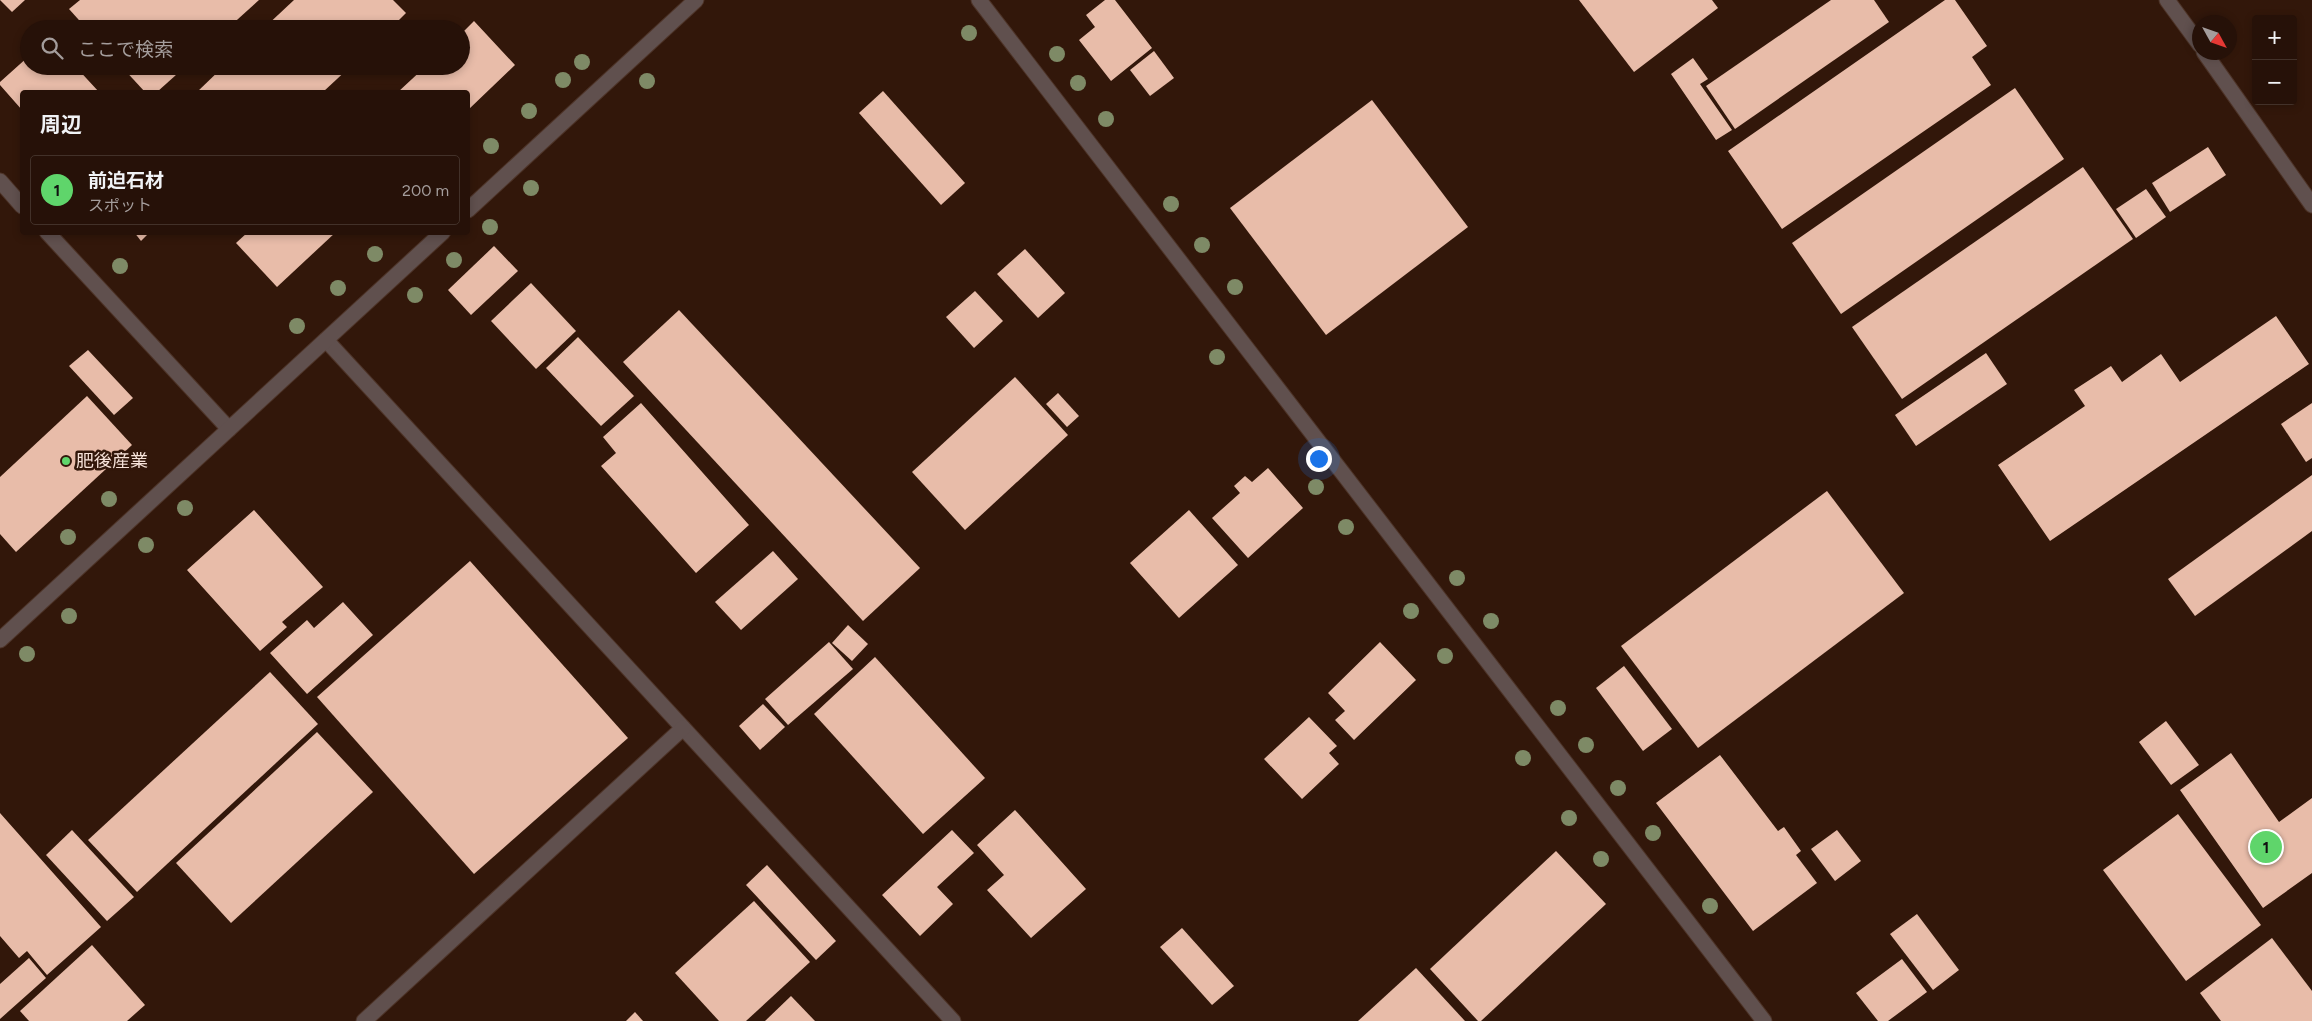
<!DOCTYPE html>
<html lang="ja">
<meta charset="utf-8">
<style>
:root{--surface:#261108;--page:#2e1a12;--text:#f1f3f6;--muted:#a49d9c;--line:#423129;--accent:#5fd56b}
body{margin:0;font-family:Figtree,"Noto Sans JP",sans-serif;background:var(--page);color:var(--text)}
.controls{position:absolute;right:15px;top:15px;display:grid;overflow:hidden;border-radius:5px;box-shadow:0 2px 8px #0003}
.controls button{width:45px;height:45px;display:grid;place-items:center;padding:0;border:0;border-bottom:1px solid var(--line);background:var(--surface);color:var(--text);font:25px sans-serif}
.compass{position:absolute;left:2192px;top:15px;width:45px;height:45px;border-radius:50%;background:var(--surface);box-shadow:0 2px 8px #0003;rotate:130deg}
.you{position:absolute;left:1318px;top:458px;width:18px;height:18px;margin:-12px;border:4px solid #fff;border-radius:50%;background:#1a73e8;box-shadow:0 0 0 8px #1a73e833}
.badge{display:grid;place-items:center;width:32px;height:32px;border-radius:50%;background:var(--accent);color:#111;font-size:16px;font-weight:700}
.pin{position:absolute;translate:-50% -50%;border:2px solid #fff;box-shadow:0 1px 5px #0006}
.list{margin:0;padding:0;list-style:none}
h2{display:flex;justify-content:space-between;align-items:center;height:65px;margin:0;padding:0 20px;font-size:21px}
h2 small{font-size:16px;font-weight:400;color:var(--muted)}
.list li{display:grid;grid-template-columns:32px 1fr auto;gap:15px;align-items:center;box-sizing:border-box;height:70px;margin:0 10px 10px;padding:0 10px;border:1px solid var(--line);border-radius:5px}
.list b{display:block;font-size:19px;white-space:nowrap}
.list p{margin:0;font-size:16px;white-space:nowrap;color:var(--muted)}
.list em{font-size:16px;font-style:normal;color:var(--muted)}
.icon{flex:none;width:28px;height:28px;fill:none;stroke:currentColor;stroke-width:2;stroke-linecap:round;stroke-linejoin:round}
.map{position:relative;flex:none;width:2312px;height:1021px;overflow:hidden}
.search{position:absolute;background:var(--surface);box-shadow:0 2px 8px #0003;left:20px;top:20px;width:450px;height:55px;display:flex;align-items:center;gap:12px;box-sizing:border-box;padding:0 18px;border-radius:28px;color:var(--muted);font-size:19px}
.panel{position:absolute;background:var(--surface);box-shadow:0 2px 8px #0003;left:20px;top:90px;width:450px;height:145px;border-radius:5px}
.map>svg:first-child{display:block}
</style>
<div class="map">
<svg width="2312" height="1021" viewBox="0 0 2312 1021">
<rect width="100%" height="100%" fill="#32170a"/>
<g fill="#e8bca9">
<polygon points="0,0 25,0 12,12"/>
<polygon points="80,0 259,0 227,29 87,29 69,9"/>
<polygon points="294,0 393,0 406,13 390,29 263,29"/>
<polygon points="1105,0 1115,0 1152,48 1111,81 1079,40 1095,27 1086,15"/>
<polygon points="1579,0 1712,0 1718,8 1634,72"/>
<polygon points="1831,0 1874,0 1889,22 1735,129 1706,86"/>
<polygon points="1945,0 1955,0 1987,46 1972,57 1991,85 1782,229 1728,151"/>
<polygon points="474,21 515,65 468,110 468,92 398,92 426,66 461,66 461,34"/>
<polygon points="1154,51 1174,78 1150,96 1130,70"/>
<polygon points="29,56 29,66 75,66 99,92 22,92 22,110 0,85 0,82"/>
<polygon points="1693,58 1708,79 1700,84 1732,130 1716,140 1671,74"/>
<polygon points="121,66 186,66 157,92 145,92"/>
<polygon points="224,66 351,66 323,92 197,92"/>
<polygon points="2015,88 2064,159 1841,314 1792,243"/>
<polygon points="883,91 965,183 941,205 859,113"/>
<polygon points="1372,100 1468,227 1326,335 1230,208"/>
<polygon points="2208,147 2226,175 2170,212 2152,183"/>
<polygon points="2083,167 2133,239 1902,399 1852,327"/>
<polygon points="2146,189 2166,217 2136,238 2116,209"/>
<polygon points="134,232 150,232 141,241"/>
<polygon points="248,232 336,232 277,287 236,243"/>
<polygon points="494,246 518,271 471,315 448,290"/>
<polygon points="1025,249 1065,293 1038,318 997,274"/>
<polygon points="531,283 576,331 536,369 491,321"/>
<polygon points="975,291 1003,321 974,348 946,317"/>
<polygon points="679,310 920,568 863,621 623,362"/>
<polygon points="2276,316 2309,364 2050,541 1998,465 2085,406 2074,390 2111,366 2122,382 2161,354 2180,382"/>
<polygon points="578,337 634,396 601,426 546,368"/>
<polygon points="88,350 133,398 114,415 69,366"/>
<polygon points="1986,353 2007,384 1916,446 1895,415"/>
<polygon points="1015,377 1068,435 965,530 912,472"/>
<polygon points="1058,393 1079,416 1067,427 1046,404"/>
<polygon points="87,396 132,445 16,552 0,534 0,477"/>
<polygon points="641,403 749,525 696,573 601,466 616,453 603,437"/>
<polygon points="2312,403 2312,458 2306,462 2281,424"/>
<polygon points="1268,468 1303,508 1248,558 1212,518 1240,493 1234,486 1245,476 1252,482"/>
<polygon points="2312,475 2312,531 2195,616 2168,579"/>
<polygon points="1827,491 1904,593 1698,748 1621,646"/>
<polygon points="254,510 323,587 282,622 287,627 260,651 187,570"/>
<polygon points="1189,510 1238,565 1179,618 1130,563"/>
<polygon points="773,551 798,579 741,630 715,602"/>
<polygon points="470,561 628,738 474,874 317,697"/>
<polygon points="343,602 373,635 307,694 270,653 307,620 314,628"/>
<polygon points="848,625 868,644 852,661 832,643"/>
<polygon points="829,642 853,669 788,725 765,699"/>
<polygon points="1380,642 1416,680 1354,740 1335,720 1345,711 1328,693"/>
<polygon points="875,657 985,778 923,834 814,714"/>
<polygon points="1624,666 1672,729 1643,751 1596,688"/>
<polygon points="270,672 318,724 137,892 88,840"/>
<polygon points="763,704 785,727 760,750 739,726"/>
<polygon points="1309,717 1337,746 1329,753 1339,764 1302,799 1264,759"/>
<polygon points="2166,721 2199,765 2171,785 2139,742"/>
<polygon points="317,732 373,792 231,923 176,863"/>
<polygon points="2231,753 2279,822 2312,798 2312,873 2263,908 2180,790"/>
<polygon points="1720,755 1778,831 1784,827 1801,851 1796,855 1817,883 1753,931 1656,803"/>
<polygon points="1015,810 1086,889 1031,938 987,890 1004,875 977,845"/>
<polygon points="0,813 101,927 47,975 27,951 19,958 0,936"/>
<polygon points="2178,814 2261,925 2186,981 2103,870"/>
<polygon points="72,830 134,897 107,921 46,855"/>
<polygon points="952,830 974,853 937,887 953,904 920,936 882,895"/>
<polygon points="1837,830 1861,861 1835,881 1811,849"/>
<polygon points="1556,851 1606,904 1481,1021 1478,1021 1430,969"/>
<polygon points="767,865 836,941 816,960 746,885"/>
<polygon points="754,901 810,962 746,1021 719,1021 675,973"/>
<polygon points="1917,914 1959,970 1933,990 1890,934"/>
<polygon points="1182,928 1234,986 1212,1005 1160,947"/>
<polygon points="2272,938 2312,991 2312,1021 2221,1021 2200,993"/>
<polygon points="92,945 145,1005 127,1021 29,1021 20,1011"/>
<polygon points="29,958 46,978 0,1019 0,984"/>
<polygon points="1902,959 1927,992 1888,1021 1878,1021 1856,993"/>
<polygon points="1416,968 1465,1021 1358,1021"/>
<polygon points="791,996 815,1021 765,1021"/>
<polygon points="635,1012 643,1021 626,1021"/>
</g>
<g fill="none" stroke-linecap="round" stroke-linejoin="round">
<defs>
<g id="minor">
<polyline points="979,0 1764,1021"/>
<polyline points="2167,0 2200,45"/>
<polyline points="2204,52 2312,205"/>
<polyline points="0,181 22,206"/>
<polyline points="468,210 696,0"/>
<polyline points="47,232 229,429"/>
<polyline points="326,340 953,1021"/>
<polyline points="0,640 443,232"/>
<polyline points="364,1021 683,728"/>
</g>
</defs>
<use href="#minor" stroke="#4d3327" stroke-width="17"/>
<use href="#minor" stroke="#60504e" stroke-width="15"/>
</g>
<g fill="#7e8a66">
<circle cx="969" cy="33" r="8"/>
<circle cx="1057" cy="54" r="8"/>
<circle cx="582" cy="62" r="8"/>
<circle cx="563" cy="80" r="8"/>
<circle cx="647" cy="81" r="8"/>
<circle cx="1078" cy="83" r="8"/>
<circle cx="529" cy="111" r="8"/>
<circle cx="1106" cy="119" r="8"/>
<circle cx="491" cy="146" r="8"/>
<circle cx="531" cy="188" r="8"/>
<circle cx="1171" cy="204" r="8"/>
<circle cx="490" cy="227" r="8"/>
<circle cx="1202" cy="245" r="8"/>
<circle cx="375" cy="254" r="8"/>
<circle cx="454" cy="260" r="8"/>
<circle cx="120" cy="266" r="8"/>
<circle cx="1235" cy="287" r="8"/>
<circle cx="338" cy="288" r="8"/>
<circle cx="415" cy="295" r="8"/>
<circle cx="297" cy="326" r="8"/>
<circle cx="1217" cy="357" r="8"/>
<circle cx="1316" cy="487" r="8"/>
<circle cx="109" cy="499" r="8"/>
<circle cx="185" cy="508" r="8"/>
<circle cx="1346" cy="527" r="8"/>
<circle cx="68" cy="537" r="8"/>
<circle cx="146" cy="545" r="8"/>
<circle cx="1457" cy="578" r="8"/>
<circle cx="1411" cy="611" r="8"/>
<circle cx="69" cy="616" r="8"/>
<circle cx="1491" cy="621" r="8"/>
<circle cx="27" cy="654" r="8"/>
<circle cx="1445" cy="656" r="8"/>
<circle cx="1558" cy="708" r="8"/>
<circle cx="1586" cy="745" r="8"/>
<circle cx="1523" cy="758" r="8"/>
<circle cx="1618" cy="788" r="8"/>
<circle cx="1569" cy="818" r="8"/>
<circle cx="1653" cy="833" r="8"/>
<circle cx="1601" cy="859" r="8"/>
<circle cx="1710" cy="906" r="8"/>
</g>
<circle fill="#5fd56b" stroke="#32170a" stroke-width="2" cx="66" cy="461" r="5"/>
<g text-anchor="middle" dominant-baseline="central" stroke-width="5" stroke-linejoin="round" paint-order="stroke">
<g font-size="18" fill="#f6e2d9" stroke="#32170a" text-anchor="start">
<text x="76" y="461">肥後産業</text>
</g>
</g>
</svg>
<div class="controls">
<button>+</button>
<button>−</button>
</div>
<svg class="compass" viewBox="-18 -18 36 36"><path d="M0-13l5 13h-10z" fill="#e53935"/><path d="M0 13l5-13h-10z" fill="#a49d9c"/></svg>
<div class="you"></div>
<div class="pin badge" style="left:2266px;top:847px">1</div>
<div class="search"><svg class="icon" aria-label="search" viewBox="0 0 24 24"><circle cx="10" cy="10" r="6"/><path d="M15 15l6 6"/></svg>ここで検索</div>
<section class="panel">
<h2>周辺<small></small></h2>
<ul class="list">
<li><span class="badge">1</span><div><b>前迫石材</b><p>スポット</p></div><em>200 m</em></li>
</ul>
</section>
</div>
